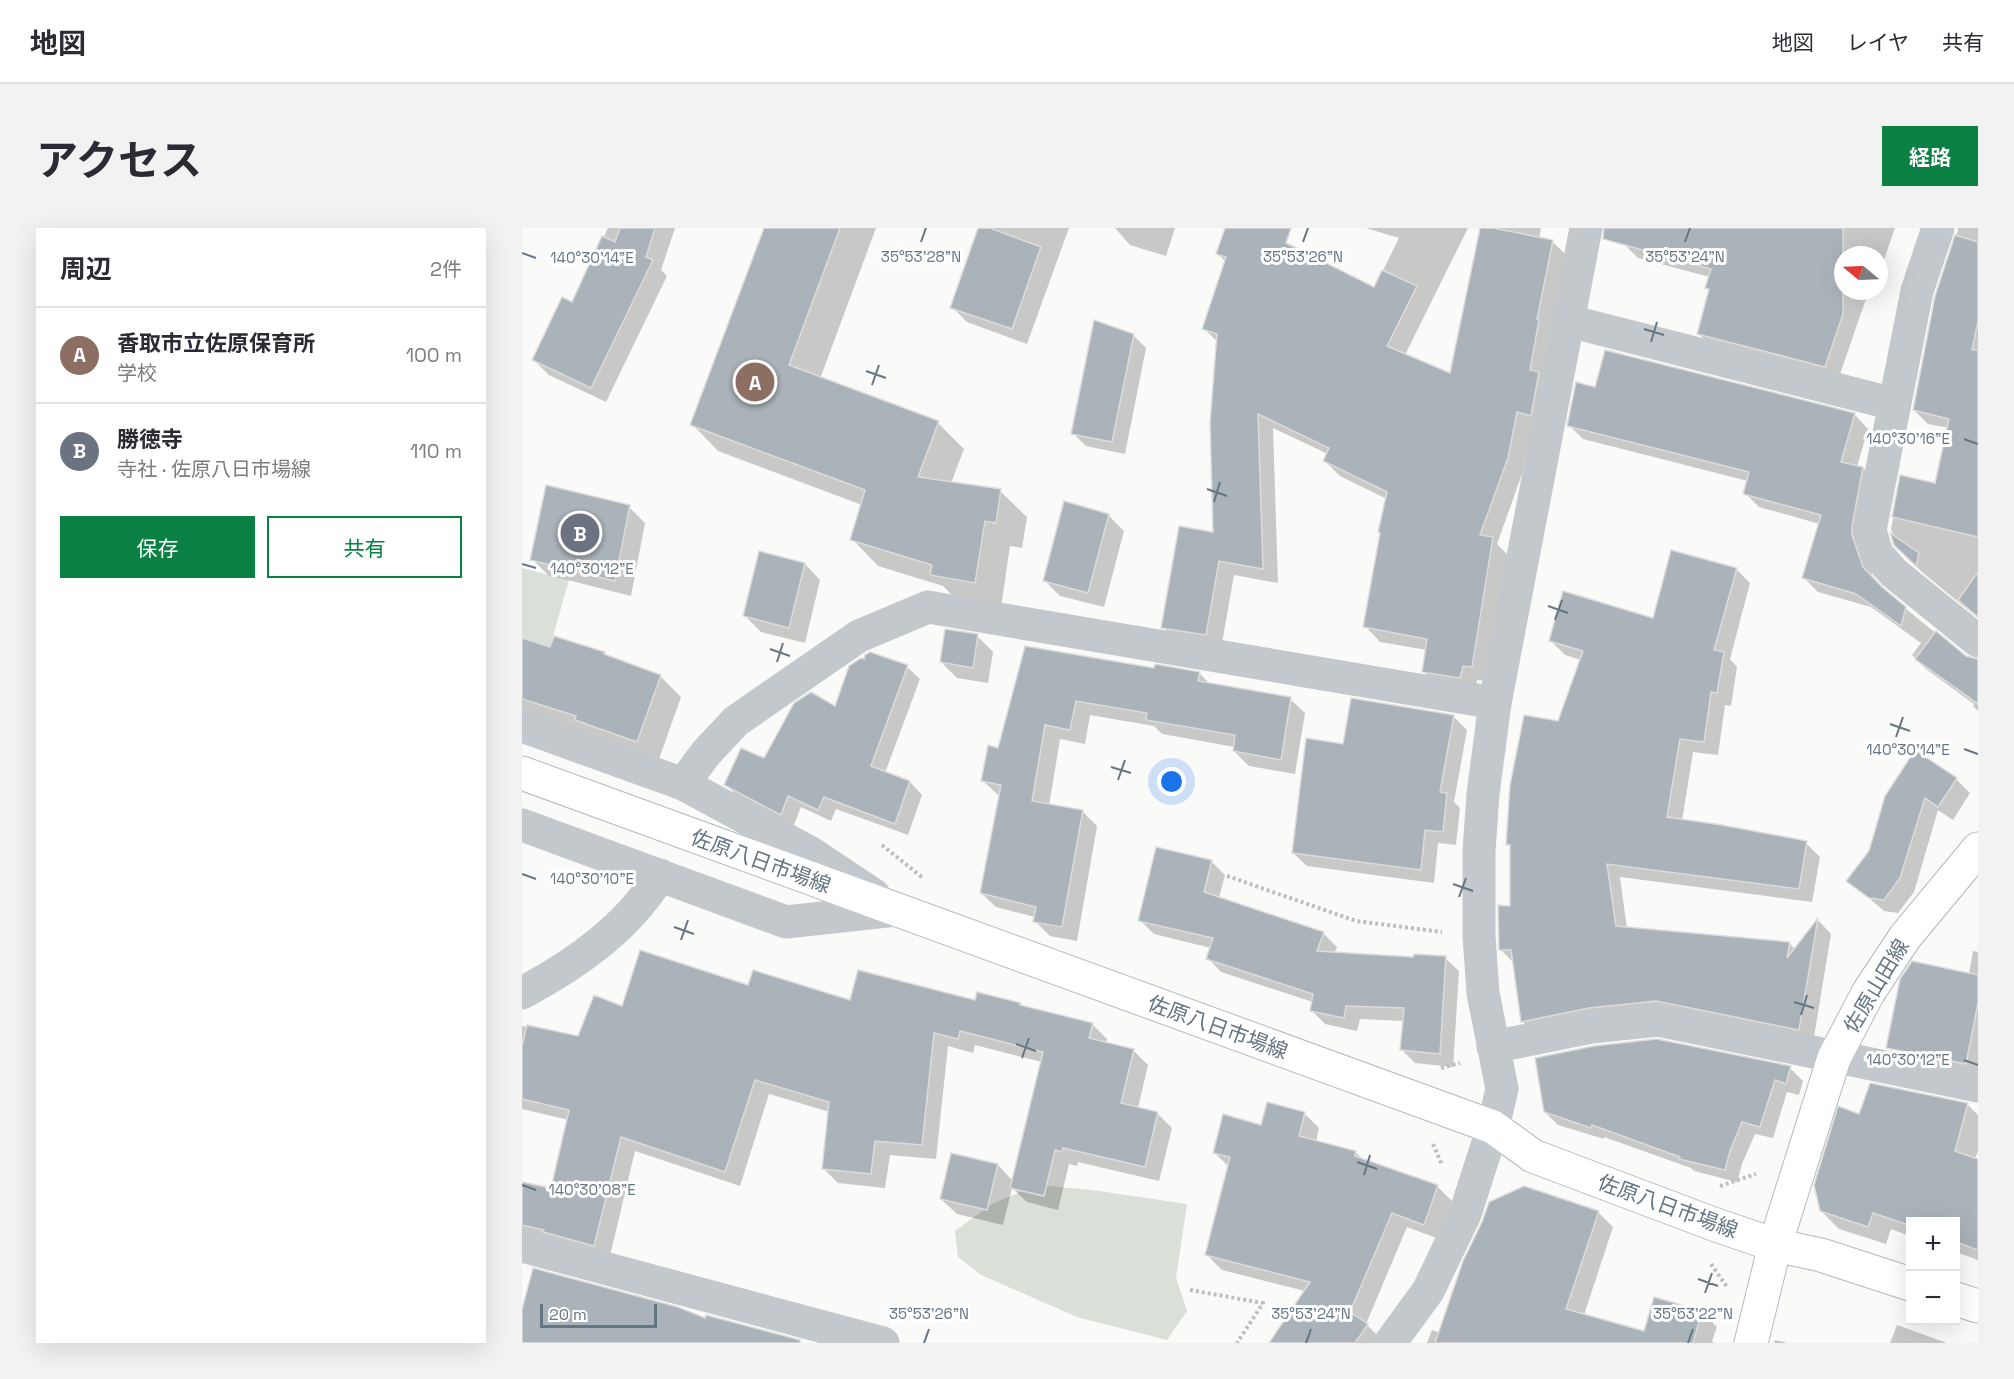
<!DOCTYPE html>
<html lang="ja">
<meta charset="utf-8">
<style>
:root{--surface:#fff;--page:#f2f2f3;--text:#2b2b33;--muted:#7c7c81;--line:#e1e1e2;--accent:#0b8043}
body{margin:0;font-family:"Space Grotesk","Noto Sans JP",sans-serif;background:var(--page);color:var(--text)}
.controls{position:absolute;right:18px;bottom:18px;display:grid;overflow:hidden;border-radius:0px;box-shadow:0 6px 24px #0002}
.controls button{width:54px;height:54px;display:grid;place-items:center;padding:0;border:0;border-bottom:2px solid var(--line);background:var(--surface);color:var(--text);font:30px sans-serif}
.compass{position:absolute;left:1312px;top:18px;width:54px;height:54px;border-radius:50%;background:var(--surface);box-shadow:0 6px 24px #0002;rotate:289deg}
.scale{position:absolute;left:18px;bottom:15px;width:117px;box-sizing:border-box;padding-left:6px;border:3px solid #657683;border-top:0;font-size:16px;line-height:21px;white-space:nowrap;color:#657683;-webkit-text-stroke:4px #fff;paint-order:stroke}
.you{position:absolute;left:650px;top:554px;width:21px;height:21px;margin:-15px;border:4px solid #fff;border-radius:50%;background:#1a73e8;box-shadow:0 0 0 9px #1a73e833}
.badge{display:grid;place-items:center;width:39px;height:39px;border-radius:50%;background:var(--accent);color:#fff;font-size:20px;font-weight:700}
.pin{position:absolute;translate:-50% -50%;border:3px solid #fff;box-shadow:0 2px 6px #0006}
.list{margin:0;padding:0;list-style:none}
h2{display:flex;justify-content:space-between;align-items:center;height:78px;margin:0;padding:0 24px;font-size:26px}
h2 small{font-size:20px;font-weight:400;color:var(--muted)}
.list li{display:grid;grid-template-columns:39px 1fr auto;gap:18px;align-items:center;box-sizing:border-box;height:96px;padding:0 24px;border-top:2px solid var(--line)}
.list b{display:block;font-size:22px;white-space:nowrap}
.list p{margin:0;font-size:20px;white-space:nowrap;color:var(--muted)}
.list em{font-size:20px;font-style:normal;color:var(--muted)}
.actions{display:flex;gap:12px;padding:18px 24px}
.actions a{flex:1;padding:14px 0;border:2px solid var(--accent);border-radius:0px;text-align:center;font-size:21px;color:var(--accent)}
.actions .main{background:var(--accent);color:#fff}
.map{position:relative;flex:none;width:1456px;height:1115px;overflow:hidden;border-radius:0px}
header{display:flex;align-items:center;gap:36px;box-sizing:border-box;height:84px;padding:0 30px;background:var(--surface);border-bottom:2px solid var(--line)}
header strong{font-size:28px}
nav{display:flex;gap:33px;margin-inline-start:auto;font-size:21px}
.intro{display:flex;align-items:center;justify-content:space-between;box-sizing:border-box;height:144px;padding:0 36px}
h1{margin:0;font-size:42px}
.button{padding:15px 27px;border-radius:0px;background:var(--accent);color:#fff;font-size:21px;font-weight:700}
main{display:flex;gap:36px;padding:0 36px}
aside{flex:1;background:var(--surface);border-radius:0px;box-shadow:0 6px 24px #0002}
.map>svg:first-child{display:block}
</style>
<header>
<strong>地図</strong>
<nav><a>地図</a><a>レイヤ</a><a>共有</a></nav>
</header>
<div class="intro"><h1>アクセス</h1><a class="button">経路</a></div>
<main>
<aside>
<h2>周辺<small>2件</small></h2>
<ul class="list">
<li><span class="badge" style="background:#8d6e63">A</span><div><b>香取市立佐原保育所</b><p>学校</p></div><em>100 m</em></li>
<li><span class="badge" style="background:#6b7280">B</span><div><b>勝徳寺</b><p>寺社 · 佐原八日市場線</p></div><em>110 m</em></li>
</ul>
<div class="actions"><a class="main">保存</a><a>共有</a></div>
</aside>
<div class="map">
<svg width="1456" height="1115" viewBox="0 0 1456 1115">
<rect width="100%" height="100%" fill="#fafaf8"/>
<g fill="#dadfd7">
<polygon points="0,340 47,352 27,422 0,415"/>
<polygon points="515,957 570,962 665,976 654,1050 665,1083 645,1112 555,1089 459,1047 436,1029 433,1003 470,976"/>
</g>
<g fill="#0003">
<polygon points="86,0 153,0 139,42 145,48 84,174 27,147 12,132 51,76"/>
<polygon points="244,0 354,0 298,151 416,195 442,221 429,255 478,263 505,289 500,320 488,318 479,380 436,373 421,358 356,338 330,311 340,277 196,223 170,196"/>
<polygon points="458,0 547,0 505,116 445,94 430,79"/>
<polygon points="593,0 653,0 644,28 608,17"/>
<polygon points="705,0 730,0 852,61 877,10 844,0 946,0 883,127 929,148 959,0 1019,0 1017,11 1030,13 1045,28 1000,246 975,316 985,326 965,453 955,452 953,464 916,458 901,443 905,422 858,414 843,398 865,271 818,248 803,233 806,226 751,200 756,355 712,347 699,421 656,414 641,399 692,305 696,114 681,100 704,34 696,26"/>
<polygon points="1106,0 1373,0 1357,46 1357,27 1321,27 1321,63 1351,63 1349,69 1345,68 1316,152 1191,120 1177,106 1188,63 1185,60 1188,49 1116,30 1102,16"/>
<polygon points="1436,0 1456,0 1456,390 1401,345 1386,330 1373,316 1369,301 1379,249 1414,257 1427,200 1406,196 1392,182 1415,68 1435,6"/>
<polygon points="611,107 624,120 603,226 564,218 551,205"/>
<polygon points="1084,123 1333,187 1346,201 1335,239 1341,240 1354,254 1343,314 1350,347 1367,367 1443,429 1456,433 1456,483 1451,478 1452,476 1404,441 1390,427 1399,415 1349,379 1296,364 1282,350 1298,296 1237,279 1223,265 1226,253 1061,211 1047,197 1074,161"/>
<polygon points="107,279 123,295 109,368 26,347 10,331"/>
<polygon points="586,287 602,303 582,379 538,368 522,352"/>
<polygon points="283,336 298,352 283,415 239,404 223,388"/>
<polygon points="1214,341 1228,355 1208,431 1215,439 1209,478 1203,477 1196,527 1171,524 1160,593 1284,615 1298,629 1290,674 1098,649 1105,701 1267,715 1273,721 1296,692 1309,706 1291,815 1149,787 1014,808 1000,793 993,736 978,721 989,679 989,619 986,616 1037,495 1059,432 1043,427 1029,413 1132,392"/>
<polygon points="455,408 471,424 466,455 435,450 419,434"/>
<polygon points="0,412 29,421 82,425 86,429 138,448 159,469 136,534 0,484"/>
<polygon points="504,420 634,442 677,445 689,457 768,471 783,485 773,546 727,538 712,523 713,519 640,506 632,498 568,487 563,516 538,511 527,578 560,583 575,598 555,713 528,708 513,693 513,689 474,679 459,665 479,568 476,567 461,553 477,521"/>
<polygon points="348,425 385,439 398,451 363,545 388,554 400,567 386,607 314,581 309,593 279,579 271,599 216,569 204,556 243,532 314,480"/>
<polygon points="931,488 945,502 932,574 938,580 934,617 916,615 912,655 785,638 771,625 822,518"/>
<polygon points="1393,524 1434,551 1448,565 1431,592 1416,582 1392,664 1376,685 1362,683 1326,652 1349,623"/>
<polygon points="689,633 703,647 697,670 801,705 815,719 812,726 893,731 923,730 937,743 931,839 893,835 879,821 882,793 838,791 835,803 803,796 789,782 791,774 699,744 686,730 689,720 632,706 618,692"/>
<polygon points="1451,723 1456,724 1456,850 1380,834 1366,819 1447,746"/>
<polygon points="227,759 329,774 498,776 502,780 570,796 585,811 584,816 611,822 626,837 616,880 635,885 650,900 637,953 556,934 555,938 547,936 536,982 505,974 490,960 481,997 435,986 419,971 476,937 491,953 520,834 453,817 451,825 426,818 414,931 368,927 363,960 316,955 302,941 308,884 247,866 218,958 113,923 87,1032 0,1008 0,955 30,962 47,892 0,881 0,798 57,810 101,780"/>
<polygon points="1268,840 1281,853 1277,867 1265,864 1251,910 1233,906 1220,936 1215,954 1172,943 1169,940 1082,909 1082,911 1036,897 1023,884"/>
<polygon points="1445,876 1456,887 1456,922 1453,932 1456,933 1456,1032 1434,1024 1434,994 1388,994 1388,1008 1369,1001 1364,1016 1317,1001 1299,983 1338,888"/>
<polygon points="782,885 797,900 794,914 833,924 843,933 915,958 930,973 917,1011 885,999 844,1096 860,1112 858,1115 749,1115 783,1063 700,1042 685,1027 707,939 692,924 740,898"/>
<polygon points="1076,984 1091,999 1062,1087 1123,1105 1180,1084 1195,1099 1190,1113 1192,1115 905,1115 910,1102 918,1105"/>
<polygon points="1375,1097 1425,1115 1368,1115"/>
<polygon points="1253,1112 1266,1115 1252,1115"/>
</g>
<g fill="#aab3b9" stroke="#dcdcda" stroke-width="1.5">
<polygon points="98,0 133,0 124,29 131,32 69,160 10,132 40,69 50,74 80,8 93,14"/>
<polygon points="242,0 318,0 267,137 417,193 396,249 479,261 474,295 463,293 453,355 408,347 410,337 328,312 343,262 168,197"/>
<polygon points="456,0 468,0 519,19 490,101 428,80"/>
<polygon points="703,0 769,0 764,15 852,59 860,42 895,58 865,118 928,145 958,0 971,0 1031,12 1015,91 1017,92 1008,142 1017,144 1009,188 995,184 986,230 958,307 971,309 950,439 941,438 938,450 900,444 905,411 841,399 858,305 856,304 865,264 801,233 807,220 736,186 741,341 697,333 684,407 639,400 657,298 691,304 688,195 695,106 680,101 704,29 694,26"/>
<polygon points="1082,0 1321,0 1321,86 1303,139 1175,106 1187,61 1183,60 1189,41 1081,11"/>
<polygon points="1433,7 1456,14 1456,94 1450,122 1456,122 1456,309 1370,289 1378,247 1413,255 1427,191 1391,182 1413,68"/>
<polygon points="572,92 612,106 590,214 549,206"/>
<polygon points="1083,122 1333,185 1319,234 1341,239 1330,298 1330,307 1341,339 1360,359 1384,379 1379,398 1334,366 1280,350 1299,287 1221,266 1227,244 1045,198 1054,154 1073,159"/>
<polygon points="24,257 108,277 93,353 8,332"/>
<polygon points="542,273 587,286 566,365 521,353"/>
<polygon points="1368,305 1397,325 1394,338 1372,317"/>
<polygon points="1149,322 1215,340 1192,422 1202,424 1195,465 1189,464 1182,514 1158,511 1145,589 1200,597 1285,613 1277,661 1085,636 1094,698 1268,714 1265,730 1296,690 1277,802 1134,773 1067,780 999,794 989,722 977,722 976,677 988,678 988,617 984,617 988,557 1002,487 1036,493 1061,423 1027,413 1041,363 1131,390"/>
<polygon points="237,323 283,335 267,400 221,388"/>
<polygon points="1456,344 1456,389 1436,372"/>
<polygon points="423,401 456,406 451,440 418,434"/>
<polygon points="1414,403 1444,428 1456,431 1456,476 1393,431"/>
<polygon points="32,408 83,424 82,426 139,447 115,514 53,492 54,488 0,471 0,410 28,419"/>
<polygon points="503,418 632,440 633,436 678,444 676,453 769,469 759,532 711,523 713,507 624,492 625,485 554,473 548,502 523,497 510,573 561,582 540,699 511,694 514,679 458,665 479,557 459,553 466,517 476,520"/>
<polygon points="348,424 386,437 349,538 388,553 373,596 302,569 296,582 266,568 259,587 202,557 219,520 242,530 272,475 289,464 313,478 327,438 339,430 342,431 343,427"/>
<polygon points="829,470 932,487 918,564 925,565 921,604 903,602 899,642 770,625 784,510 821,516"/>
<polygon points="1393,522 1435,550 1416,579 1403,570 1378,650 1362,672 1347,670 1324,653 1347,623 1363,568"/>
<polygon points="634,619 690,632 682,664 802,704 795,723 891,729 892,726 924,728 918,826 878,822 882,780 824,778 822,790 788,783 791,766 684,731 691,710 616,693"/>
<polygon points="118,722 226,757 231,742 328,772 336,742 453,772 455,764 499,775 498,777 571,795 567,810 612,821 599,875 636,884 623,939 541,920 540,924 533,922 522,968 488,960 521,824 438,803 436,811 412,805 400,917 353,913 349,946 300,941 307,874 233,852 203,944 99,909 72,1018 21,1004 22,1002 0,997 0,954 29,960 47,882 0,871 0,818 5,797 56,808 72,767 100,778"/>
<polygon points="1390,733 1456,747 1456,775 1444,836 1364,820 1378,751"/>
<polygon points="1135,811 1269,838 1264,856 1253,852 1238,899 1220,894 1208,923 1203,942 1157,931 1158,929 1070,897 1069,900 1022,884 1013,830 1072,818"/>
<polygon points="1348,855 1446,875 1433,923 1456,931 1456,1022 1434,1014 1434,993 1389,993 1389,998 1351,985 1346,999 1298,983 1292,957 1316,878 1337,886"/>
<polygon points="745,874 783,884 777,908 834,923 833,928 916,957 902,997 870,985 828,1084 846,1096 833,1115 747,1115 788,1054 683,1027 708,929 691,925 701,886 739,897"/>
<polygon points="429,925 476,936 465,982 418,971"/>
<polygon points="1002,958 1077,983 1044,1081 1122,1103 1132,1069 1180,1083 1171,1115 913,1115 941,1033 960,994 967,974"/>
<polygon points="11,1040 156,1079 183,1090 184,1087 278,1112 278,1115 0,1115 0,1081"/>
</g>
<g fill="none" stroke-linecap="round" stroke-linejoin="round">
<defs>
<g id="primary">
<polyline points="0,545 971,899 1011,928 1194,997 1253,1017 1299,1027 1388,1056"/>
<polyline points="1434,1071 1456,1078"/>
<polyline points="1229,1115 1253,1017 1312,830 1346,765 1383,709 1456,621"/>
</g>
</defs>
<use href="#primary" stroke="#b5babe" stroke-width="35"/>
<g stroke="#bbbfc2" stroke-width="4" stroke-dasharray="3 3" stroke-linecap="butt">
<polyline points="360,617 401,650"/>
<polyline points="705,648 834,693 920,704"/>
<polyline points="919,840 938,835"/>
<polyline points="911,916 920,937"/>
<polyline points="1198,958 1234,946"/>
<polyline points="1189,1036 1205,1059"/>
<polyline points="668,1062 741,1075 715,1115"/>
</g>
<g stroke="#c3c8cc" stroke-width="33">
<polyline points="1416,0 1395,63 1348,302 1355,326 1372,345 1456,413"/>
<polyline points="1047,93 1372,176"/>
<polyline points="0,498 161,556 289,625 352,667"/>
<polyline points="161,556 184,525 214,493 337,408 406,379 973,475"/>
<polyline points="0,597 264,694 374,682"/>
<path d="M 0,765 C 54,736 106,700 138,647"/>
<polyline points="971,819 1069,799 1136,792 1456,858"/>
<polyline points="0,1018 361,1115"/>
<polyline points="868,1115 906,1063 943,986 971,899 980,861 961,765 957,708 957,623 961,566 973,475 1064,0"/>
</g>
<use href="#primary" stroke="#fff" stroke-width="33"/>
</g>
<path fill="none" stroke="#657683" stroke-width="2" d="M 399,14 L 404,0M 781,14 L 786,0M 1163,14 L 1168,0M 0,25 L 14,30M 1122,101 L 1142,107M 1129,114 L 1135,94M 344,143 L 364,150M 350,157 L 357,137M 1442,211 L 1456,216M 685,261 L 705,268M 692,274 L 698,254M 0,336 L 14,340M 1026,378 L 1046,385M 1033,392 L 1040,372M 248,421 L 268,428M 255,434 L 261,415M 1368,496 L 1388,503M 1374,509 L 1381,489M 1442,521 L 1456,526M 589,539 L 609,545M 596,552 L 603,532M 0,646 L 14,651M 931,656 L 951,663M 937,669 L 944,650M 152,699 L 172,706M 159,712 L 166,692M 1272,774 L 1292,780M 1279,787 L 1285,767M 494,816 L 514,823M 500,830 L 507,810M 1442,832 L 1456,837M 835,934 L 855,941M 842,947 L 848,927M 0,957 L 14,962M 1176,1051 L 1196,1058M 1183,1065 L 1190,1045M 402,1115 L 407,1101M 784,1115 L 789,1101M 1166,1115 L 1171,1101"/>
<g text-anchor="middle" dominant-baseline="central" stroke-width="6" stroke-linejoin="round" paint-order="stroke">
<g font-size="21" fill="#657683" stroke="#fff">
<text transform="translate(239 633) rotate(20)">佐原八日市場線</text>
<text transform="translate(1354 758) rotate(-59)">佐原山田線</text>
<text transform="translate(696 799) rotate(20)">佐原八日市場線</text>
<text transform="translate(1146 978) rotate(20)">佐原八日市場線</text>
</g>
</g>
<g font-size="15" text-anchor="middle" fill="#657683" stroke="#fff" stroke-width="6" stroke-linejoin="round" paint-order="stroke">
<text x="399" y="34">35°53'28"N</text>
<text x="781" y="34">35°53'26"N</text>
<text x="1163" y="34">35°53'24"N</text>
<text x="70" y="35">140°30'14"E</text>
<text x="1386" y="216">140°30'16"E</text>
<text x="70" y="346">140°30'12"E</text>
<text x="1386" y="527">140°30'14"E</text>
<text x="70" y="656">140°30'10"E</text>
<text x="1386" y="837">140°30'12"E</text>
<text x="70" y="967">140°30'08"E</text>
<text x="407" y="1091">35°53'26"N</text>
<text x="789" y="1091">35°53'24"N</text>
<text x="1171" y="1091">35°53'22"N</text>
</g>
</svg>
<div class="controls">
<button>+</button>
<button>−</button>
</div>
<svg class="compass" viewBox="-18 -18 36 36"><path d="M0-13l5 13h-10z" fill="#e53935"/><path d="M0 13l5-13h-10z" fill="#7c7c81"/></svg>
<div class="scale">20 m</div>
<div class="you"></div>
<div class="pin badge" style="left:233px;top:154px;background:#8d6e63">A</div>
<div class="pin badge" style="left:58px;top:305px;background:#6b7280">B</div>
</div>
</main>
